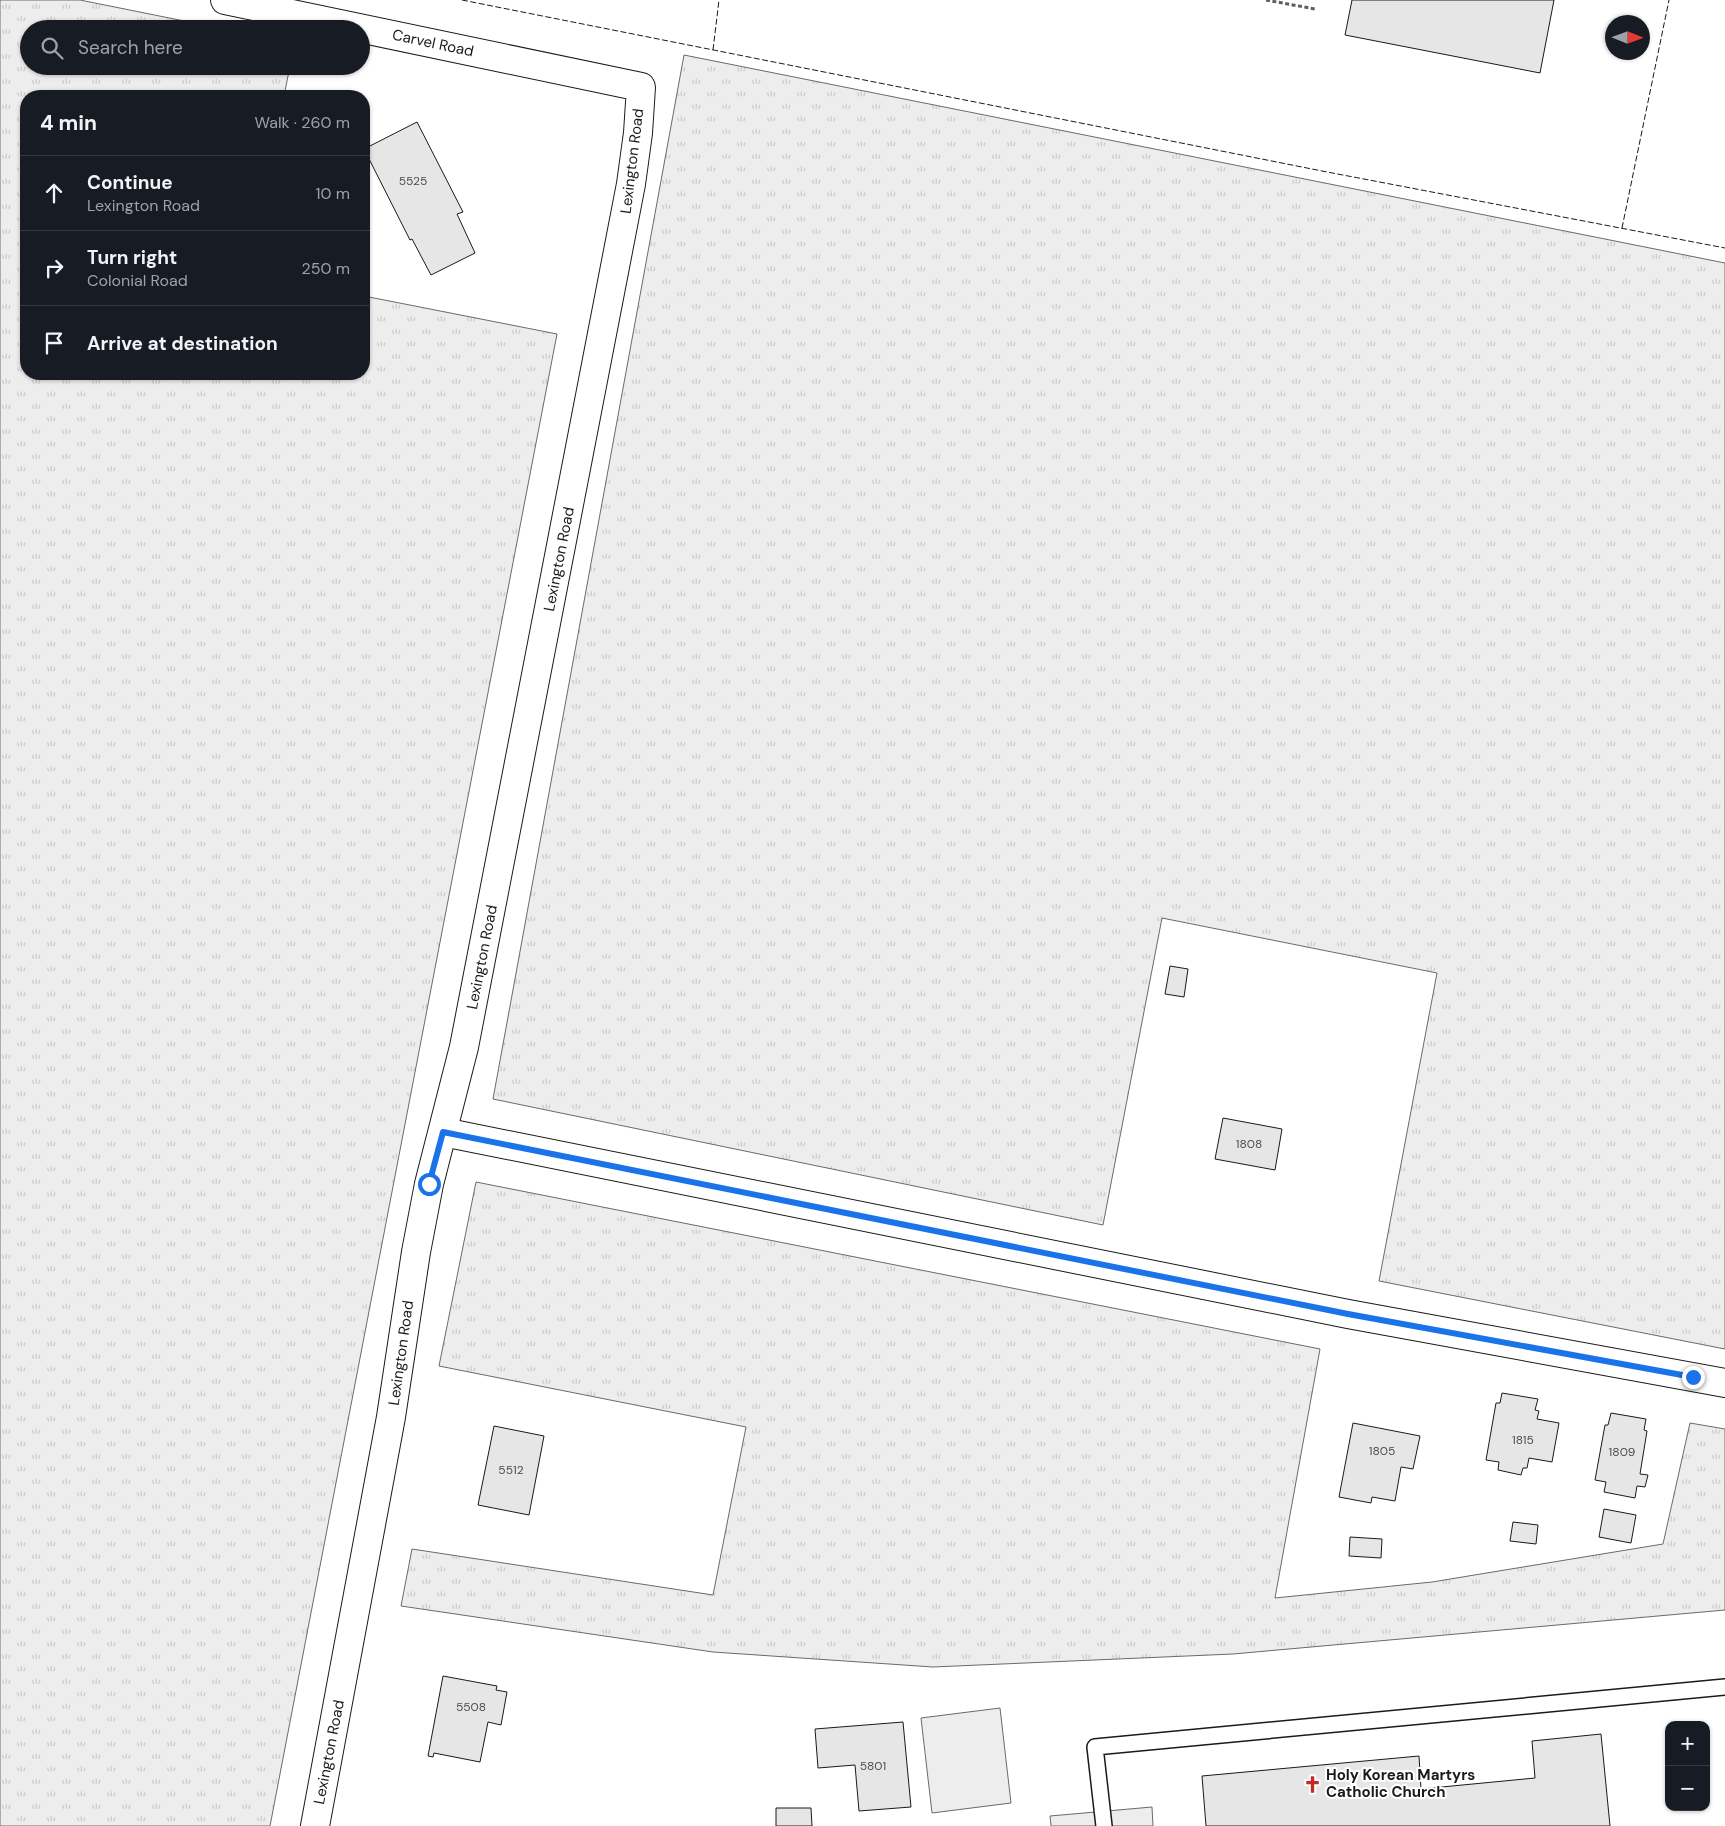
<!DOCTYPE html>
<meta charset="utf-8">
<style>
:root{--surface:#171b24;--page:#20242c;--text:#f1f3f6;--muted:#9ea1a6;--line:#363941}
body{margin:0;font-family:"DM Sans",sans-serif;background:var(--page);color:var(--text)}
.controls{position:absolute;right:15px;bottom:15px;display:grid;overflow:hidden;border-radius:10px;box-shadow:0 1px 4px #0004}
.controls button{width:45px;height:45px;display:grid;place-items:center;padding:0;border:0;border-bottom:1px solid var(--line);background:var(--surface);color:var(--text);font:25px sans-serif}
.compass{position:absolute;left:1605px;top:15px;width:45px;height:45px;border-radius:50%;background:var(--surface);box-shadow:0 1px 4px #0004;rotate:91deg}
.stop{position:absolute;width:15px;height:15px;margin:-11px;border:4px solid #1a73e8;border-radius:50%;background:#fff}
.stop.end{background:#1a73e8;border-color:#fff;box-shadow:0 1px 5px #0008}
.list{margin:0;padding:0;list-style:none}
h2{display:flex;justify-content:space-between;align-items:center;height:65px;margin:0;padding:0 20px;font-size:21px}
h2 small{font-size:16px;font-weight:400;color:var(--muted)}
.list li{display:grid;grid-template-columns:32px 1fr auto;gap:15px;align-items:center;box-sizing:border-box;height:75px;padding:0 20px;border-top:1px solid var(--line)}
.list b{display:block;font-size:19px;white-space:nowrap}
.list p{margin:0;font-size:16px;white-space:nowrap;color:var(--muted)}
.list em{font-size:16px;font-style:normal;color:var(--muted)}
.icon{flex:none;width:28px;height:28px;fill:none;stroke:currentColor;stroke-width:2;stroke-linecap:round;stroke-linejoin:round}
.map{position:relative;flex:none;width:1725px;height:1826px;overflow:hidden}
.search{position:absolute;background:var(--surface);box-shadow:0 1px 4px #0004;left:20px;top:20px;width:350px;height:55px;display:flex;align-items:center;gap:12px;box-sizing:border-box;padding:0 18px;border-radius:28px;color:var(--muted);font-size:19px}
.panel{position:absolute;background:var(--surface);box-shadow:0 1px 4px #0004;left:20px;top:90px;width:350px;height:290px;border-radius:20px}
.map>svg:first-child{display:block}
</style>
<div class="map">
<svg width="1725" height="1826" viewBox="0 0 1725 1826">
<defs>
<pattern id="park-tufts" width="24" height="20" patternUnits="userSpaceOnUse" patternTransform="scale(1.25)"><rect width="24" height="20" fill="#ededed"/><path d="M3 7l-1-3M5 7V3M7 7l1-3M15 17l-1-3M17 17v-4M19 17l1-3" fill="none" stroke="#cbcbcb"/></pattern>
</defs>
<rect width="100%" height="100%" fill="#fff"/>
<g fill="url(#park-tufts)" stroke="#6a6a6a">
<polygon points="0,0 80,0 224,29 29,29 29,66 290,66 284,96 26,96 26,374 364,374 364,296 557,334 270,1826 0,1826"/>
<polygon points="684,55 1725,263 1725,1349 1379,1281 1437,973 1162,918 1103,1225 493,1099"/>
<polygon points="476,1182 1320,1349 1275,1598 1432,1582 1663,1544 1690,1423 1725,1429 1725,1610 1233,1654 933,1667 713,1652 401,1606 412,1549 713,1595 746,1427 439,1366"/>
</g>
<g fill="#ededed" stroke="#6a6a6a">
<polygon points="1000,1708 1011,1803 932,1813 921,1718"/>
<polygon points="1152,1807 1153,1826 1051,1826 1050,1816"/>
</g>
<g fill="#e6e6e6" stroke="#1a1a1a">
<polygon points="1352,0 1554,0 1540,73 1345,35"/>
<polygon points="417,122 463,212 457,214 475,253 431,275 412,239 410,240 364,149"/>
<polygon points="1170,966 1188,969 1184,997 1165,994"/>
<polygon points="1223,1118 1282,1129 1275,1170 1215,1159"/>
<polygon points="1502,1393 1538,1399 1535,1410 1539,1411 1537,1419 1559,1423 1552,1462 1529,1458 1527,1468 1523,1468 1521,1475 1498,1470 1499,1462 1486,1460 1496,1403 1500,1403"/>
<polygon points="1611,1413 1646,1419 1644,1430 1647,1431 1640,1474 1648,1475 1645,1487 1637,1486 1635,1498 1604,1492 1606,1482 1595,1480 1605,1425 1608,1425"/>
<polygon points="1353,1423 1420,1436 1413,1469 1401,1467 1395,1501 1372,1497 1371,1503 1339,1497"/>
<polygon points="494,1426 544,1436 529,1515 478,1505"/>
<polygon points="1604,1509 1636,1515 1631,1543 1599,1537"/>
<polygon points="1513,1522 1538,1525 1536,1544 1510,1541"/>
<polygon points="1350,1537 1382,1539 1381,1558 1349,1556"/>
<polygon points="443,1676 497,1686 496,1690 507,1692 501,1725 488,1722 480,1762 434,1753 433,1757 428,1756"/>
<polygon points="903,1722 911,1807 859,1811 855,1765 818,1768 815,1729"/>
<polygon points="1601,1734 1610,1826 1206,1826 1202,1776 1419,1756 1421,1789 1535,1778 1532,1741"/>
<polygon points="776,1808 811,1808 812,1826 776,1826"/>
</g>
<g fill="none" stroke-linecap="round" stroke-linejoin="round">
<defs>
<polyline id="service" points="1104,1826 1095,1747 1725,1687"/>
<g id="minor">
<polyline points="225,0 641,87 638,133 631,184 464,1047 429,1184 416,1252 391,1417 315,1826"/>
<polyline points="443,1132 1348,1314 1725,1383"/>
</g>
</defs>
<use href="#service" stroke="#1a1a1a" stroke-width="18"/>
<use href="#minor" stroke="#1a1a1a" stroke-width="30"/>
<polyline stroke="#5f5f5f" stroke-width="3" stroke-dasharray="4 2.5" stroke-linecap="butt" points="1266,0 1315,9"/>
<use href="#service" stroke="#fff" stroke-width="15"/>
<use href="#minor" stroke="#fff" stroke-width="28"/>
<g stroke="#1a1a1a" stroke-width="1" stroke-dasharray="6 2.5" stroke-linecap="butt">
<polyline points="462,0 1322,171 1725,248"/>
<polyline points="713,50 719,0"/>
<polyline points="1622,228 1669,0"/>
</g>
</g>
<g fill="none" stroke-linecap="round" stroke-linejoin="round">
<polyline stroke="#1a73e8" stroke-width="6" points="429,1184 443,1132 1348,1314 1693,1377"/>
</g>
<defs>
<symbol id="church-bare" viewBox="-9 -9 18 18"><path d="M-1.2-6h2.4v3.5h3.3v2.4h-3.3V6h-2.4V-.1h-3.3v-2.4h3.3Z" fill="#c62828" stroke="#fff" stroke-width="2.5" paint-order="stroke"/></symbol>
</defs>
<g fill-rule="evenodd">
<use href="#church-bare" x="1300" y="1772" width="25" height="25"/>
</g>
<g text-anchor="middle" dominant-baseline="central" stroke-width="4" stroke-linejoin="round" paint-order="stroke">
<g font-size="12" fill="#4d4d4d">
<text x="413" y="181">5525</text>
<text x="1249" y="1144">1808</text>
<text x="1523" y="1440">1815</text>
<text x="1382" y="1451">1805</text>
<text x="1622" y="1452">1809</text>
<text x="511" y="1470">5512</text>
<text x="471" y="1707">5508</text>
<text x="873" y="1766">5801</text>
</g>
<g font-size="15" fill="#1a1a1a" stroke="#fff">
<text transform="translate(433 43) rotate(12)">Carvel Road</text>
<text transform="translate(632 161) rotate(-83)">Lexington Road</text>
<text transform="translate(559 559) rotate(-79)">Lexington Road</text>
<text transform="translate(482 957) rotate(-79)">Lexington Road</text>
<text transform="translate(401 1353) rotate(-82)">Lexington Road</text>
<text transform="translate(329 1752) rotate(-79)">Lexington Road</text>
</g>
<g font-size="15" font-weight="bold" fill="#1a1a1a" stroke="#fff" text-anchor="start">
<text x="1326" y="1775">Holy Korean Martyrs<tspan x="1326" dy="17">Catholic Church</tspan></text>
</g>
</g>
</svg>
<div class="controls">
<button>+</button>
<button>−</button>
</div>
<svg class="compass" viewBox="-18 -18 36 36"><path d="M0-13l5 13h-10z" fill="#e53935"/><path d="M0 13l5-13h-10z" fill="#9ea1a6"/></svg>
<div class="stop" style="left:429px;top:1184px"></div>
<div class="stop end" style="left:1693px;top:1377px"></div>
<div class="search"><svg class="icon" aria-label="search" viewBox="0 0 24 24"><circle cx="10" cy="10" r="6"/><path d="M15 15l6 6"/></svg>Search here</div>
<section class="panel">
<h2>4 min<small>Walk · 260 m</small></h2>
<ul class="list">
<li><svg class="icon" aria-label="ahead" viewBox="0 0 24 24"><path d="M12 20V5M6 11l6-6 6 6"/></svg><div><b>Continue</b><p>Lexington Road</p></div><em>10 m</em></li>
<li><svg class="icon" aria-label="right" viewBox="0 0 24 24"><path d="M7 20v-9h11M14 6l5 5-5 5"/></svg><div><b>Turn right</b><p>Colonial Road</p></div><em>250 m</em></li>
<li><svg class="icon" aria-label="arrive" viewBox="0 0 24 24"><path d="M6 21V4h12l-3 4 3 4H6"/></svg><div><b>Arrive at destination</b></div></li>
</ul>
</section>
</div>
